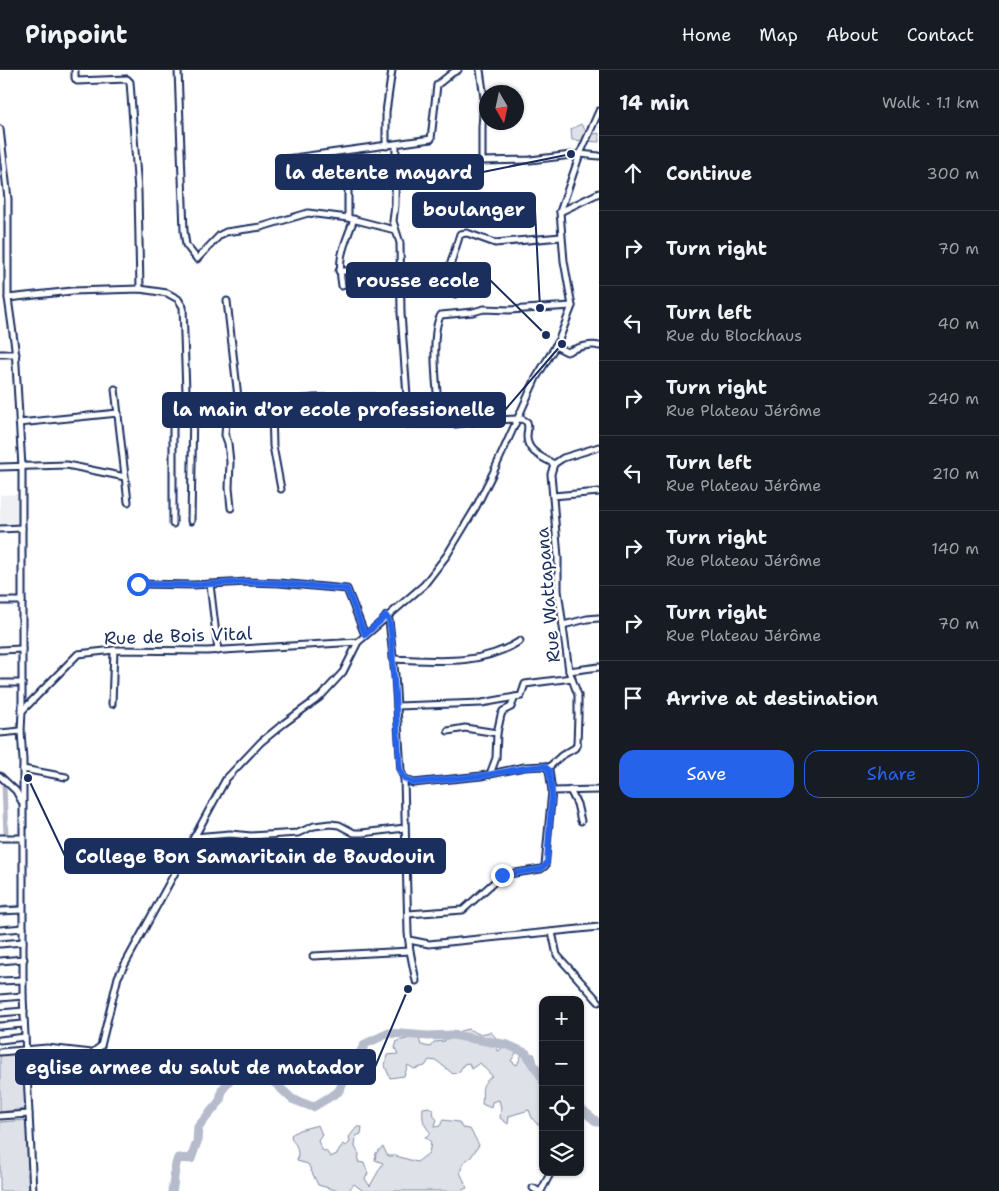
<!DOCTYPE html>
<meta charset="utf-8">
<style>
:root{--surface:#171b24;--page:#20242c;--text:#f1f3f6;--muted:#9ea1a6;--line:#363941;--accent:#2563eb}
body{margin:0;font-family:"Shantell Sans",sans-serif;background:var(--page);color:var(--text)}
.controls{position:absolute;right:15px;bottom:15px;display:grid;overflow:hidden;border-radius:10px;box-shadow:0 1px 4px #0004}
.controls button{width:45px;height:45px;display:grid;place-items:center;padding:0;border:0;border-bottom:1px solid var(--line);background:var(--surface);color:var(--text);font:25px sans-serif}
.compass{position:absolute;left:479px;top:15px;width:45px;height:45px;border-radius:50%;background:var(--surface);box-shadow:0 1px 4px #0004;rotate:171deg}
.stop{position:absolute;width:15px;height:15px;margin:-11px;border:4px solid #2563eb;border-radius:50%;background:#fff}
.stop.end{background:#2563eb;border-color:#fff;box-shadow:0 1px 5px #0008}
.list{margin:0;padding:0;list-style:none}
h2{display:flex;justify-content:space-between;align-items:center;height:65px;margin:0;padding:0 20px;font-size:21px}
h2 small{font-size:16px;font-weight:400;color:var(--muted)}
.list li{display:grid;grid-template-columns:32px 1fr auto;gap:15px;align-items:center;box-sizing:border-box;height:75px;padding:0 20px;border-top:1px solid var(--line)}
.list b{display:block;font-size:19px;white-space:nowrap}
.list p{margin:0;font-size:16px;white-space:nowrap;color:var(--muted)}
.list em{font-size:16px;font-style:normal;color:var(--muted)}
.actions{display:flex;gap:10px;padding:15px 20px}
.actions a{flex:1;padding:11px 0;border:1px solid var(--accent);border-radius:15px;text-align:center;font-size:18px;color:var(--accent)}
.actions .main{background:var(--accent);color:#fff}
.icon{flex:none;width:28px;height:28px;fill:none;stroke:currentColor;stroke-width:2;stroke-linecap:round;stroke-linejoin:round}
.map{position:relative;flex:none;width:599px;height:1121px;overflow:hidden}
header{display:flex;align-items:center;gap:30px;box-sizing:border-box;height:70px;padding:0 25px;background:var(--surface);border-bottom:1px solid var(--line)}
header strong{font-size:24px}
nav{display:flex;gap:28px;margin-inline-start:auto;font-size:18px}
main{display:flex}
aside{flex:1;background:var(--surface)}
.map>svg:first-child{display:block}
</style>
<header>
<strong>Pinpoint</strong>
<nav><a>Home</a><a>Map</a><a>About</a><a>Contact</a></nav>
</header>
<main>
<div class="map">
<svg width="599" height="1121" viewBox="0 0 599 1121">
<rect width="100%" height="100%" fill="#fff"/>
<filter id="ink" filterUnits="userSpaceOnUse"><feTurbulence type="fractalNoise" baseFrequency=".02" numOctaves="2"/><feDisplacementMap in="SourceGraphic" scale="10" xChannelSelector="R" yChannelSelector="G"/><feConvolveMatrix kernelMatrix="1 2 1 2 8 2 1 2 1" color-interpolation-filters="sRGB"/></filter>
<g filter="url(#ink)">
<polygon fill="#eff0f4" points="18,424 18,457 0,458 0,425"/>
<g fill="#dee1e7" stroke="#7c88a2">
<polygon points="581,54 589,65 599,63 599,72 572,70 571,59"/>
<path d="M 468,959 L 479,964 L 491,962 L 496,968 L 497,980 L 499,981 L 503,976 L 511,978 L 516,983 L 511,991 L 517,995 L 522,984 L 534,984 C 539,995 536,1009 543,1018 L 543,1054 L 537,1054 L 532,1048 L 529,1040 L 509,1046 L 508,1054 L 500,1048 L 501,1038 L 499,1030 L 492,1032 L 491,1038 L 482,1034 C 484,1019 478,1017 492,1006 L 480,993 L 471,999 L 469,993 L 464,994 L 459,1002 L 453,1004 L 437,991 L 429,990 L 425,996 L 414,999 L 408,995 L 404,1006 L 390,1008 L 385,996 L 387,985 L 398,984 L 395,978 L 397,971 L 415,967 L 419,968 L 421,975 L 430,977 L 434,972 L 445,971 L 444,965 L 453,966 L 460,961 Z"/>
<polygon points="23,983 26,1039 0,1042 0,985"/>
<path d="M 429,1037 L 433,1040 L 434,1046 L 437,1050 L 434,1057 L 440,1056 L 443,1050 L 459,1052 L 462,1058 L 470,1059 L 479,1075 L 471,1087 L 464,1092 L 460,1102 L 467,1118 L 460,1121 L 363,1121 L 354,1114 L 348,1121 L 339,1121 L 318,1115 L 308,1094 L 297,1091 C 299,1083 298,1076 292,1070 L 291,1065 L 299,1060 L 318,1055 L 322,1065 L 318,1071 L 322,1080 L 327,1082 L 330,1087 L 337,1084 L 343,1074 L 346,1076 L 350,1072 L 349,1067 L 357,1057 L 362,1057 L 361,1064 L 356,1066 L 355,1077 L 359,1084 L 358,1092 L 364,1093 L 368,1103 L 365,1109 L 370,1116 L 383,1093 L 375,1090 L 376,1083 L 383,1077 L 388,1086 L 396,1086 L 417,1092 L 429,1083 L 431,1072 L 425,1067 L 431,1063 C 423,1055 422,1049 423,1038 Z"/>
<polygon points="26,1050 29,1121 0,1121 0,1052"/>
</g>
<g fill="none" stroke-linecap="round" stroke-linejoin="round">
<g stroke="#b5bbca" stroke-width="5">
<polyline points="4,716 6,765"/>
<polyline points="4,838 21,837"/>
</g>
<g stroke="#b5bbca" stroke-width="9">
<polyline points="580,1038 597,1052 599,1052"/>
<path d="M 172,1121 C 175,1110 173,1100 178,1088 L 191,1089 L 197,1072 L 198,1057 L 220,1031 L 222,1020 L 238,999 L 250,996 L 275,1013 L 292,1029 L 313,1037 L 338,1022 L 365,974 L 389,963 L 428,966 L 453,965 L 508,975 L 526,983 L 543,1009"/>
</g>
<defs>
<g id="minor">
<polyline points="75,0 75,8 77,11 127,9 130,12 138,121 140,219"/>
<polyline points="178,0 184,161 186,175 197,189 220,165 226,162 261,157 308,143 348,148 395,160"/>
<polyline points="480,0 484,28 482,57 482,91 530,90 580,84 599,86"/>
<polyline points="0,59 8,129 8,228 15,278 22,397 22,641 21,661 23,690 23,926 33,1121"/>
<polyline points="396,75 395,135 393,151 400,173 401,243 409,354"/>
<polyline points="386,76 386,42 392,0"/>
<polyline points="279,90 431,69 437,15 452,3 458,0"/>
<polyline points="560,142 599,123"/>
<polyline points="348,148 348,114"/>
<polyline points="339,201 400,201"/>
<path d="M 342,216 C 337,187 344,176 354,149"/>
<polyline points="455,224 449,199 460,164 467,163 495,173 561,167"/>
<path d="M 8,228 L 72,221 L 140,219 L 167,223 L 178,229 L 183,237 L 186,322 L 188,334 L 193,338 L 227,337 L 314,328 L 373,327 L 375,329 L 383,352 L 409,354 L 456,354 L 485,350 L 522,349 L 527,352 C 529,358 527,361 527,367 C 527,382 544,388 554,394"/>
<polyline points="227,231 239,336"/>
<path d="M 555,276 L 567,282 C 576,278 589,273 599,276"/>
<polyline points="0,284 16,284"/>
<polyline points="115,319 128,432"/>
<polyline points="274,332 272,340 273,376 281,419"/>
<polyline points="227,337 225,365 228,373 230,392 229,418 231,438"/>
<polyline points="19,353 118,343"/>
<path d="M 440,353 C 438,331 429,262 441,245 L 473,242 L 484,239 L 509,240 L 572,236"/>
<polyline points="554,394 563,388 599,377"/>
<polyline points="0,397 67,395 125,407"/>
<polyline points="553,426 599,422"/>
<polyline points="191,451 193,338"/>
<polyline points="173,454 173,339 188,334"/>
<polyline points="0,459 22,458"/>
<polyline points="139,514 193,515 247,512 279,513 347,519 365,565"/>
<polyline points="210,514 218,581"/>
<polyline points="0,531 22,531"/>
<polyline points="386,546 389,550 395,605 401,701 404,708 413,713 481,706 524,697 544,696 549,700 552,721 545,796 541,799 502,805 463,840 408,844"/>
<polyline points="563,555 587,549 599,548"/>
<polyline points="0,580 22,579"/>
<path d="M 393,589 C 438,591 481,596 520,571"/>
<polyline points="569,601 599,597"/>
<polyline points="0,613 22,613"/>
<polyline points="112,634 114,580"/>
<polyline points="397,636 482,633 521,626 525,614 572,608"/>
<polyline points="22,641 78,584 114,580 207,581 358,572"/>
<polyline points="448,661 465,658 497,663"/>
<polyline points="0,663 21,661"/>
<polyline points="548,698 561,686 575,678 577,674 578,646 578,625 569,601 558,520 558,487 551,404 554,394"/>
<polyline points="23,699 66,707"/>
<polyline points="490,704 496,688 497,663 501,645 503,641 511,637 515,627"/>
<polyline points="0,706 16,721 22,732"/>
<polyline points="404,708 408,863 410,881 416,911"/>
<polyline points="570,720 577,734 581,751"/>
<polyline points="552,721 599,720"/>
<polyline points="194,767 230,764 251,766 298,763 314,756 330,754 339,755 354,763 362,763 405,758"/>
<polyline points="0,768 22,768"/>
<polyline points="310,784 406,776"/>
<polyline points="0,841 22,840"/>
<polyline points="0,860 23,858"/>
<polyline points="552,862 557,885 599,932"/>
<polyline points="409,870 429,874 599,857"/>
<polyline points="0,874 23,872"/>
<polyline points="313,886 410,881"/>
<polyline points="0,891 24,889"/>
<polyline points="0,911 23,910"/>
<polyline points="0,928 23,926"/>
<polyline points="0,943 24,941"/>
<polyline points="0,956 24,954"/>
<polyline points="0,970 25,967"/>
<polyline points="0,982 47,978 92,983 101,976 118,907 226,709 261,672 283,654 320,627 343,602 358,572 424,515 447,485 476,437 493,403 536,308 558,272 572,236 564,191 560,142 580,84 599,41"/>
<polyline points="0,1046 29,1044"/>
<polyline points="533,1118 538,1121"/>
<polyline points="541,1121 551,1102"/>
</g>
</defs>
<use href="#minor" stroke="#1b2f5e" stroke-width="9"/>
<use href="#minor" stroke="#fff" stroke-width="5"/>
</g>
</g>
<g fill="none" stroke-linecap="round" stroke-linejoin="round" filter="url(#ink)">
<polyline stroke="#2563eb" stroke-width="6" points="138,514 193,515 247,512 279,513 347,519 365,565 386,546 389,550 391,562 400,701 404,708 412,713 481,706 524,698 544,696 549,700 552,721 547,793 541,799 502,805"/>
</g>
<g text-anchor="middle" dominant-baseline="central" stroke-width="4.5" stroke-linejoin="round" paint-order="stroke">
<g font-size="18" fill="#1b2f5e" stroke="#fff">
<text transform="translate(548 525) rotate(-95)">Rue Wattapana</text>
<text transform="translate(178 566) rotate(-2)">Rue de Bois Vital</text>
</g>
</g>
<path fill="none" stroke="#1b2f5e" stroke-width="2" d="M571 84L483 102M540 238L535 140M546 265L490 210M562 274L505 340M28 708L65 786M408 919L375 997"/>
<g fill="#1b2f5e" stroke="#fff" stroke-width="2">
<circle cx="571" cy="84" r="5"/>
<circle cx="540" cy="238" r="5"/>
<circle cx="546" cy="265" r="5"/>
<circle cx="562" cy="274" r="5"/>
<circle cx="28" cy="708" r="5"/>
<circle cx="408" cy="919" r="5"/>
</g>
<g fill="#1b2f5e" stroke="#1b2f5e" stroke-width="2">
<rect x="276" y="85" width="207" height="34" rx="5"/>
<rect x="413" y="123" width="122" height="34" rx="5"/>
<rect x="347" y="193" width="143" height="34" rx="5"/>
<rect x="163" y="323" width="342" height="34" rx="5"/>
<rect x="65" y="769" width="380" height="34" rx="5"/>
<rect x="16" y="980" width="359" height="34" rx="5"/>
</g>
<g font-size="19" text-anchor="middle" font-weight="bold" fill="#fff">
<text x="379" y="109">la detente mayard</text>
<text x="474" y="146">boulanger</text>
<text x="418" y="217">rousse ecole</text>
<text x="334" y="346">la main d'or ecole professionelle</text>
<text x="255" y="793">College Bon Samaritain de Baudouin</text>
<text x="195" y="1004">eglise armee du salut de matador</text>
</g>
</svg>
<div class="controls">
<button>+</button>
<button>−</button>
<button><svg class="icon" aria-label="locate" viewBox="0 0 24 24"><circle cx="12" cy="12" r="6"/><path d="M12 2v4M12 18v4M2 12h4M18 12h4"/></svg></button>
<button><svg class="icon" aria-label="layers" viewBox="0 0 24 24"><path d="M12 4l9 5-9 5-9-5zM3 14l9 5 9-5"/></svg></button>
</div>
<svg class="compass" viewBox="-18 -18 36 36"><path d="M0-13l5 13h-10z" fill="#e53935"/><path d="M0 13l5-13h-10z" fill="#9ea1a6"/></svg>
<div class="stop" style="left:138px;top:514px"></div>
<div class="stop end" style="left:502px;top:805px"></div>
</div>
<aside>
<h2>14 min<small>Walk · 1.1 km</small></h2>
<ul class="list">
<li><svg class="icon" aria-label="ahead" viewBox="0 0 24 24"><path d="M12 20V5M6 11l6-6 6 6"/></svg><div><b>Continue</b></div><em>300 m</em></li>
<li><svg class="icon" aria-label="right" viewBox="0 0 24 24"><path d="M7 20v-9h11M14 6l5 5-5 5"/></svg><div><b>Turn right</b></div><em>70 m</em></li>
<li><svg class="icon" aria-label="left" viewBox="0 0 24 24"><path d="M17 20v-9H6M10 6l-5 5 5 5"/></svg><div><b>Turn left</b><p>Rue du Blockhaus</p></div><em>40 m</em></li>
<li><svg class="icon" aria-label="right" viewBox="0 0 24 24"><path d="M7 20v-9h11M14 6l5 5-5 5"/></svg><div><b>Turn right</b><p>Rue Plateau Jérôme</p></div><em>240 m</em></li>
<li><svg class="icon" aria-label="left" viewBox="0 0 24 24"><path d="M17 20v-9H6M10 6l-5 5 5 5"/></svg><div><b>Turn left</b><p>Rue Plateau Jérôme</p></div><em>210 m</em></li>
<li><svg class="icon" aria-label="right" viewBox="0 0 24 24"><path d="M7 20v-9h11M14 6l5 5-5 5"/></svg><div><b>Turn right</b><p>Rue Plateau Jérôme</p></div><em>140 m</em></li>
<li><svg class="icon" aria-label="right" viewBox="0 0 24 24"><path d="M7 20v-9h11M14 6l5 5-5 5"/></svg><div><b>Turn right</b><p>Rue Plateau Jérôme</p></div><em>70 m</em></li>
<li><svg class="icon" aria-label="arrive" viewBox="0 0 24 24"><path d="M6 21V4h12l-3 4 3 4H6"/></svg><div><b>Arrive at destination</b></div></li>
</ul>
<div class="actions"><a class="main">Save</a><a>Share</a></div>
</aside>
</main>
